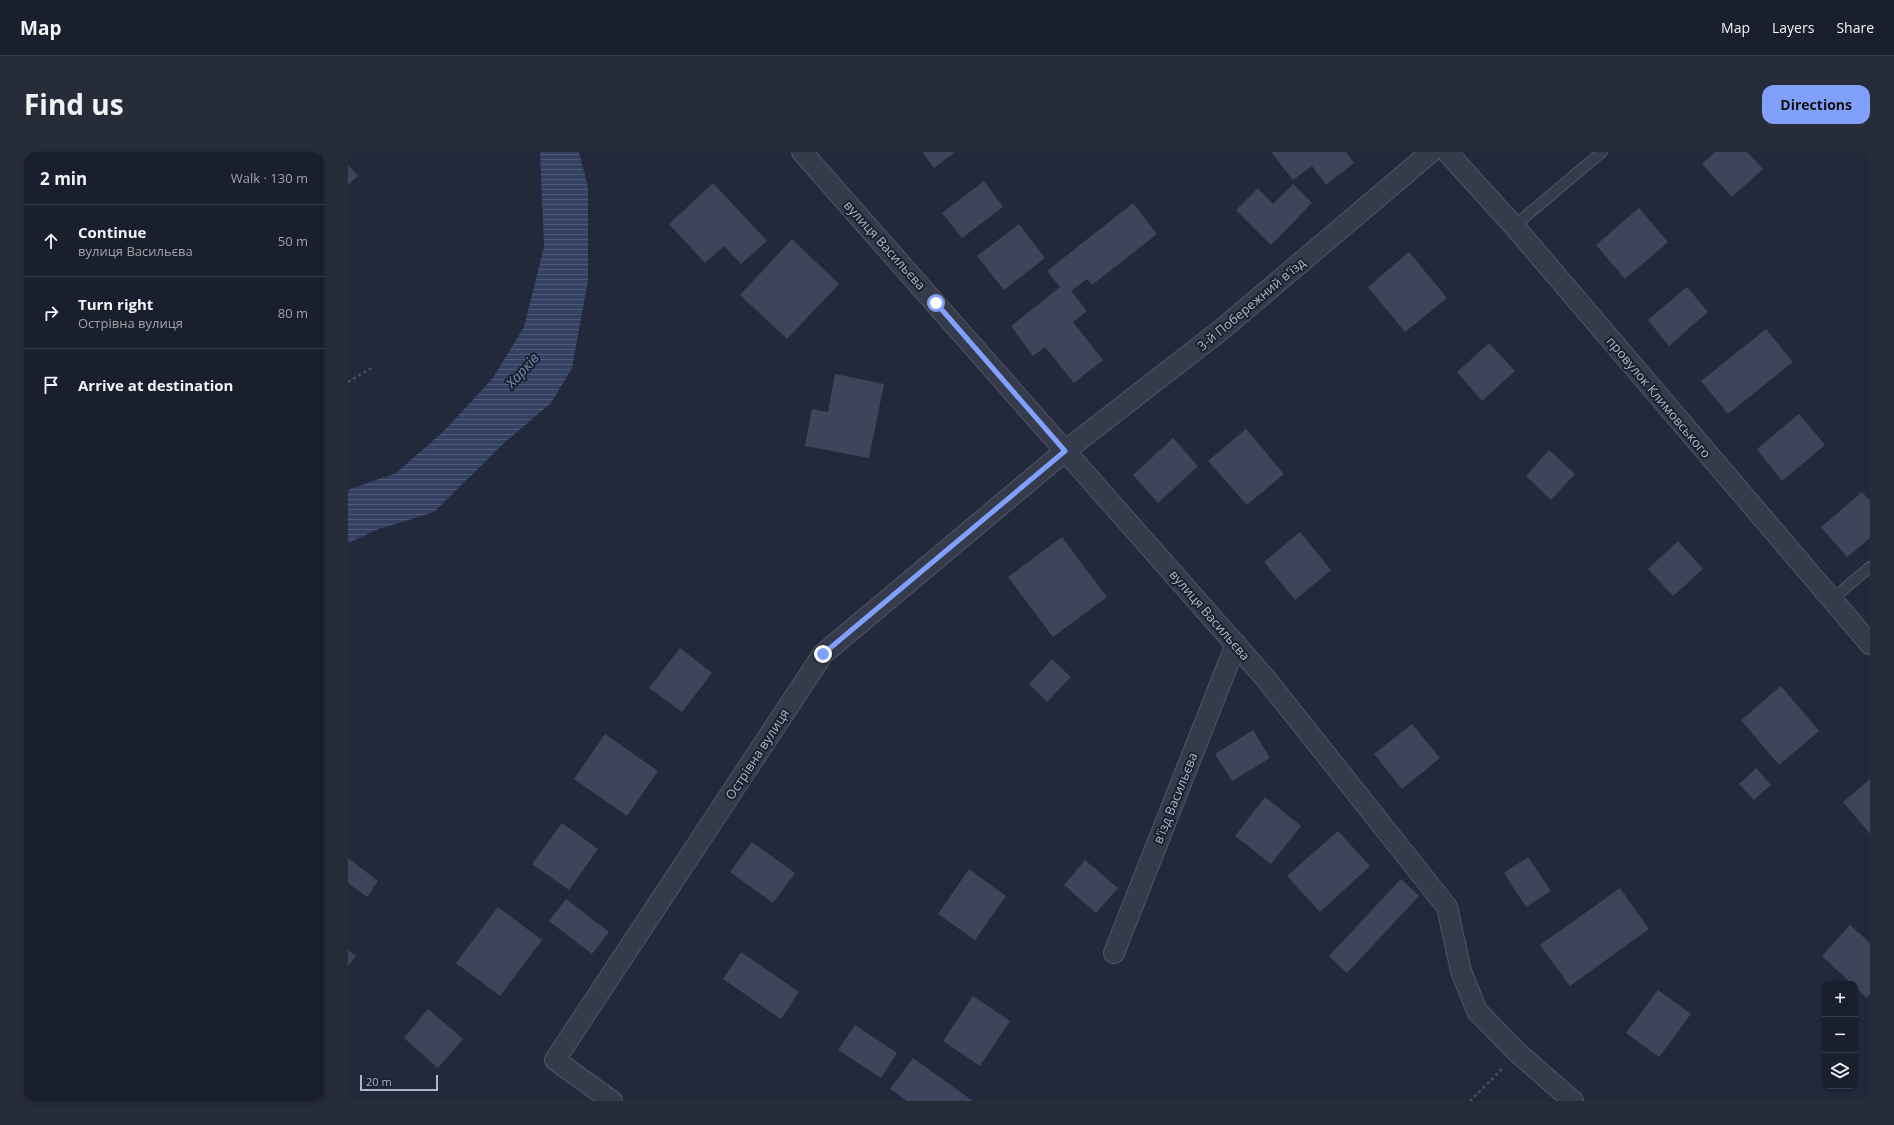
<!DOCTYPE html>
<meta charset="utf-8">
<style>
:root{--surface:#191f2c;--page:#262c38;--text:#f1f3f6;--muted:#9fa2a9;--line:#373d48;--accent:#81a0fb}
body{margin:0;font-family:"Open Sans",sans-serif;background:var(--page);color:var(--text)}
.controls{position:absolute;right:12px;bottom:12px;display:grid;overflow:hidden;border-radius:8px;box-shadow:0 2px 6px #0003}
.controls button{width:36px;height:36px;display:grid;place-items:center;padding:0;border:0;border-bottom:1px solid var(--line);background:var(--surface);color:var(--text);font:20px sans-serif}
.scale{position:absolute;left:12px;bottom:10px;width:78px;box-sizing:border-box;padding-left:4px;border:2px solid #b0b6c7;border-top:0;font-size:11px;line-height:14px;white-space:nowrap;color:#b0b6c7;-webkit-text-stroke:3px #1a202f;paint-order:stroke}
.stop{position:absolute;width:12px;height:12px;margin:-9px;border:3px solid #81a0fb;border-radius:50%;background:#fff}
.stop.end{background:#81a0fb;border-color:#fff;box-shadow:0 1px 4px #0008}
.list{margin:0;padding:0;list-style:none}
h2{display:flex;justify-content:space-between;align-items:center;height:52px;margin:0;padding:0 16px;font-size:17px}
h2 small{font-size:13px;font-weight:400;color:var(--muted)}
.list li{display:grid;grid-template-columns:26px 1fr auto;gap:12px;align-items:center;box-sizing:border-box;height:72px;padding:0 16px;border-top:1px solid var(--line)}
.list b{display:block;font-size:15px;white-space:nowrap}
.list p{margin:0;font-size:13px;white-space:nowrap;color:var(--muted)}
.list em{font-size:13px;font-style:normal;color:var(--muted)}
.icon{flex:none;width:22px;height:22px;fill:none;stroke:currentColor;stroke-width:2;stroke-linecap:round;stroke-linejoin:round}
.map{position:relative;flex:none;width:1522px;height:949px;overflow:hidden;border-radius:12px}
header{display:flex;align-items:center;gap:24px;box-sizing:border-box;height:56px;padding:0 20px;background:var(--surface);border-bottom:1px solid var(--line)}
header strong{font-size:19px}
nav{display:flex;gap:22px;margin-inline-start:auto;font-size:14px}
.intro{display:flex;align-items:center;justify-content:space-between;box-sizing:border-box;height:96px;padding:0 24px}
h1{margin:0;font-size:28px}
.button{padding:10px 18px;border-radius:12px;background:var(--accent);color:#111;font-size:14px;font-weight:700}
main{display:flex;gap:24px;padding:0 24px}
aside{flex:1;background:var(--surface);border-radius:12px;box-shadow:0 2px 6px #0003}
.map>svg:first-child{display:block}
</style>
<header>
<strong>Map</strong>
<nav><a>Map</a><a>Layers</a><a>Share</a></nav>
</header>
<div class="intro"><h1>Find us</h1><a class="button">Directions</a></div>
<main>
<aside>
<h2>2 min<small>Walk · 130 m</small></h2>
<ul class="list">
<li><svg class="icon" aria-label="ahead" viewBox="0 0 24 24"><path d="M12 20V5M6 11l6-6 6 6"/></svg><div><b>Continue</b><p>вулиця Васильєва</p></div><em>50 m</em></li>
<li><svg class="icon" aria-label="right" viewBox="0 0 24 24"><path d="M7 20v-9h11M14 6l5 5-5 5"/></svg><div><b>Turn right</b><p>Острівна вулиця</p></div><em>80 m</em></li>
<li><svg class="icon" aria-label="arrive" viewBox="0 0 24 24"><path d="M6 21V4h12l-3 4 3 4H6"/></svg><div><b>Arrive at destination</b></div></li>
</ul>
</aside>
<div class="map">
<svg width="1522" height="949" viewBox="0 0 1522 949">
<defs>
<pattern id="water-rules" width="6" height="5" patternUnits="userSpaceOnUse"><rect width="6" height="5" fill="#344162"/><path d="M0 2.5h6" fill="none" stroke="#4f5a77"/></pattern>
</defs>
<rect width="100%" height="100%" fill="#21293b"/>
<polygon fill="url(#water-rules)" points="192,0 231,0 240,35 240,128 224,216 203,251 157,290 86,360 31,377 0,391 0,338 48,321 95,280 145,226 176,175 196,95"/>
<g fill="#3d455b">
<polygon points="574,0 607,0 586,16"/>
<polygon points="923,0 998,0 1006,11 978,33 964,14 945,28"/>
<polygon points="1367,0 1399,0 1415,17 1384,45 1354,12"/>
<polygon points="0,13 10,24 0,33"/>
<polygon points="636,29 655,55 614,86 594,61"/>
<polygon points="365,31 419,89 393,112 376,94 357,111 321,72"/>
<polygon points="945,32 964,51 923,93 888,58 910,36 925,52"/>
<polygon points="785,51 809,82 744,133 739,127 723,139 739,159 725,170 755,208 726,231 697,195 685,204 663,174 712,135 699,119"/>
<polygon points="1291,56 1320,90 1277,127 1248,93"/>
<polygon points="671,72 697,106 656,138 629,104"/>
<polygon points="444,87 491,132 439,187 392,143"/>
<polygon points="1061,100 1099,146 1057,180 1020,135"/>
<polygon points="1339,135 1360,160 1321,194 1300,168"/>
<polygon points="1418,177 1445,210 1380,262 1353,229"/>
<polygon points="1141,191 1167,219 1134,249 1109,220"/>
<polygon points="487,222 536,232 521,306 457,294 464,257 480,260"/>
<polygon points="1451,262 1477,293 1434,329 1409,297"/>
<polygon points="898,277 936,322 899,353 860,309"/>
<polygon points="825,286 850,314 810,351 785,323"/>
<polygon points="1201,298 1227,322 1203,348 1178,324"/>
<polygon points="1514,340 1522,349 1522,386 1499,405 1473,375"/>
<polygon points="952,380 983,418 947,448 916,410"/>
<polygon points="714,385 759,445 705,485 660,425"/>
<polygon points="1330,389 1355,417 1325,444 1300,417"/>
<polygon points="332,496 364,521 334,560 301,536"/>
<polygon points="704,507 723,525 699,550 681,532"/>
<polygon points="1433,534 1471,579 1431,613 1393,568"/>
<polygon points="1064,572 1092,606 1054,637 1026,602"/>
<polygon points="905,578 922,606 884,629 867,602"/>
<polygon points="257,582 310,619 279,664 226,627"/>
<polygon points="1408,616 1423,633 1406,648 1391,632"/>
<polygon points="1522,627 1522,682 1495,650"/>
<polygon points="917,645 953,674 923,712 887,684"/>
<polygon points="214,671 250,697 221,738 184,712"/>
<polygon points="990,679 1022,714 972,760 939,724"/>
<polygon points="404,690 447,721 425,751 382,720"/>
<polygon points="1180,705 1203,739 1178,755 1156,721"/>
<polygon points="0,706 30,729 19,745 0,731"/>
<polygon points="737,708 770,736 748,761 716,733"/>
<polygon points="621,717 658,744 627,788 590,762"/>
<polygon points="1053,727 1071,744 999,821 981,804"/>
<polygon points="1272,736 1301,777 1222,834 1192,793"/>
<polygon points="218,747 261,780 244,802 201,769"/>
<polygon points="150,755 194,788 152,844 108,811"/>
<polygon points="1502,773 1522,791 1522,842 1519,846 1507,835 1507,832 1504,832 1474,804"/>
<polygon points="0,798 8,804 0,814"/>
<polygon points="393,800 451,840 433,867 375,827"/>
<polygon points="1310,838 1343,862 1311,905 1278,881"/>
<polygon points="625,844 662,869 632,914 595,889"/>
<polygon points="80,857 115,887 90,916 56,886"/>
<polygon points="507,873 549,901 533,926 490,898"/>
<polygon points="565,906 625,949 559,949 542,937"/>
</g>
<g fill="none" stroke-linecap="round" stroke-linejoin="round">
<defs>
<g id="lane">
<polyline points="1166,74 1254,0"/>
<polyline points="1483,448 1522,415"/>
</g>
<g id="street">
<polyline points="454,0 918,527 1099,755 1113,819 1129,859 1170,901 1225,949"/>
<polyline points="1099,0 1166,74 1522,492"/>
<polyline points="766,801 888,492"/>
<polyline points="264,949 207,908 475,502 717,299 873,178 1083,0"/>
</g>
</defs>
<use href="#lane" stroke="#505665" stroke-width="12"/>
<use href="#street" stroke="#505665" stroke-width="22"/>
<g stroke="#415359" stroke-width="2.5" stroke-dasharray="3 3" stroke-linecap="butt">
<polyline points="0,230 25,215"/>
<polyline points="1122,949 1154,917"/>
</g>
<use href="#lane" stroke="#353b4b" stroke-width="10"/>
<use href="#street" stroke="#353b4b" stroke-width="20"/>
</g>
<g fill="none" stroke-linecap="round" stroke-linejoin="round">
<polyline stroke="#81a0fb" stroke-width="5" points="475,502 717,299 588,151"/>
</g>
<g text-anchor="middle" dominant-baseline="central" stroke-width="4" stroke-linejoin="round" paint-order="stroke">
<g font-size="13" fill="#b0b6c7" stroke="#1a202f">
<text transform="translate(537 93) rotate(48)">вулиця Васильєва</text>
<text transform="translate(903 152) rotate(-40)">3-й Побережний в'їзд</text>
<text transform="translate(1311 245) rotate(50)">провулок Климовського</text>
<text transform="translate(862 463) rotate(49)">вулиця Васильєва</text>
<text transform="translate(409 602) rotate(-57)">Острівна вулиця</text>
<text transform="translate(827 646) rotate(-68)">в'їзд Васильєва</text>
</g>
<g font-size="14" font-style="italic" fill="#7688b0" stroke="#1a202f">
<text transform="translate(174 218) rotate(-48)">Харків</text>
</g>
</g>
</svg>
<div class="controls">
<button>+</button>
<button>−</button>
<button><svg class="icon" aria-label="layers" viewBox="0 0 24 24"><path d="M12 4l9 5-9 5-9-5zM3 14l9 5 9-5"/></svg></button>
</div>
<div class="scale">20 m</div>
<div class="stop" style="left:588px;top:151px"></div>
<div class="stop end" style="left:475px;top:502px"></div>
</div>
</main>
